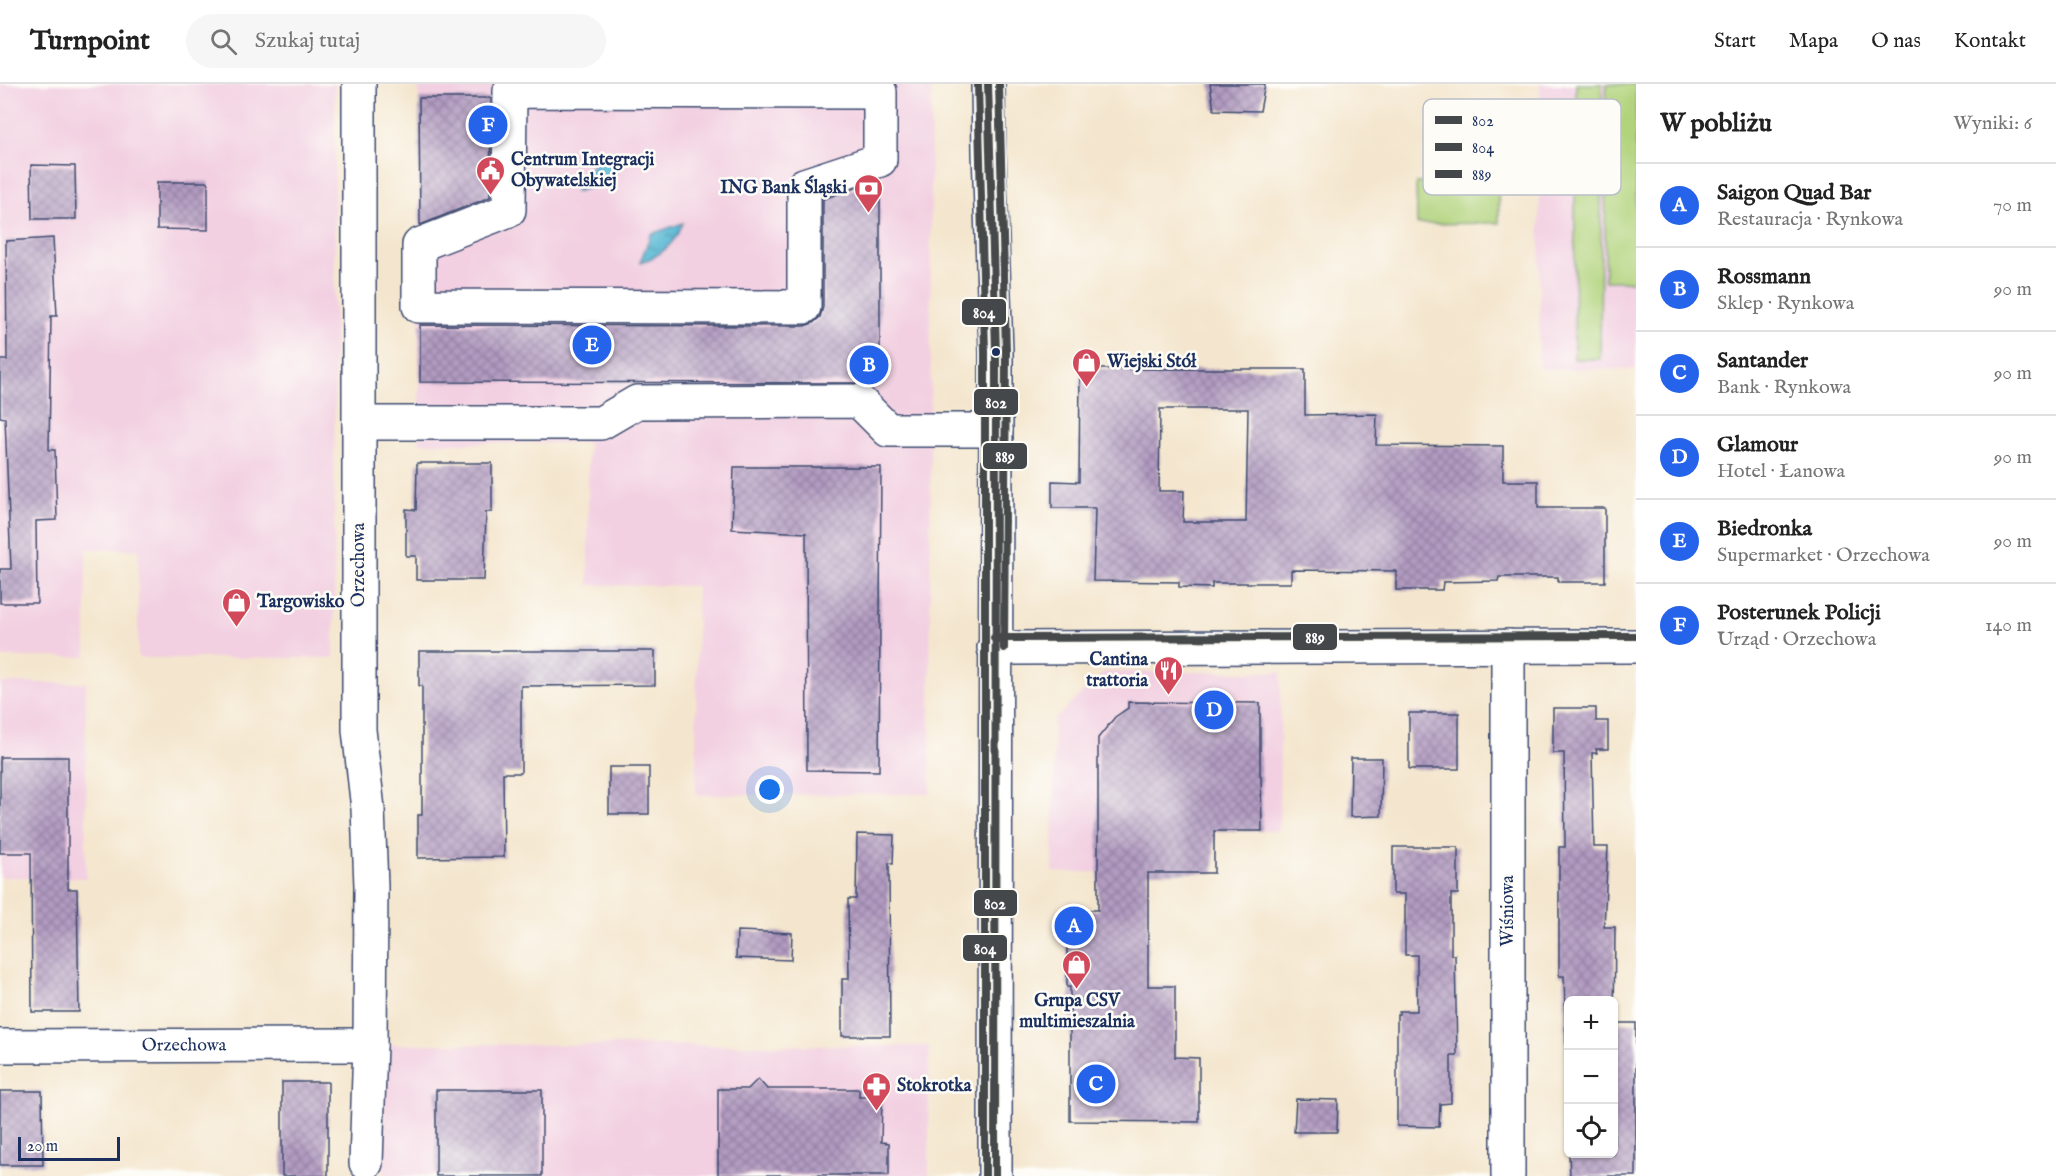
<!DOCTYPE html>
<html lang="pl">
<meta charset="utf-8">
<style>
:root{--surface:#fff;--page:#f6f6f6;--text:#222;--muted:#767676;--line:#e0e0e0;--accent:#2563eb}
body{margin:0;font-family:"IM FELL English",serif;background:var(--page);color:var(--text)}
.controls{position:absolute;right:18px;bottom:18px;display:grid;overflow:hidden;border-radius:9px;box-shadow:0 2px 4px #0004}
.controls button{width:54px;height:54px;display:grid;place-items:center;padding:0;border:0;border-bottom:2px solid var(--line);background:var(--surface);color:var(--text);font:30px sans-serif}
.scale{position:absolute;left:18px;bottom:15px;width:102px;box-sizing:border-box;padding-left:6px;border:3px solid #1b2f5e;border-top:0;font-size:16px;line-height:21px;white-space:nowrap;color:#1b2f5e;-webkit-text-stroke:4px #fdfcf7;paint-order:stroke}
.you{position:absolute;left:770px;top:706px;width:21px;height:21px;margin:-15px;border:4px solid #fff;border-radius:50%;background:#1a73e8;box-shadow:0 0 0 9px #1a73e833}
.badge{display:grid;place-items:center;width:39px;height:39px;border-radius:50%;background:var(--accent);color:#fff;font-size:20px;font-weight:700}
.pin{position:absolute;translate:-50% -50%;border:3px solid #fff;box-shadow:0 2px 6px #0006}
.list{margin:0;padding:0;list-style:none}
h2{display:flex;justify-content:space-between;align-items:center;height:78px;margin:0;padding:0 24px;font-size:26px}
h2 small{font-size:20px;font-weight:400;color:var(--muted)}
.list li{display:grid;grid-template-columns:39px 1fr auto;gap:18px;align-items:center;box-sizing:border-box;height:84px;padding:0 24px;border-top:2px solid var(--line)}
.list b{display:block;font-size:22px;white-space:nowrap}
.list p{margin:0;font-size:20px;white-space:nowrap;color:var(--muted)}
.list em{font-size:20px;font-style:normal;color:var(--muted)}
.icon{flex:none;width:33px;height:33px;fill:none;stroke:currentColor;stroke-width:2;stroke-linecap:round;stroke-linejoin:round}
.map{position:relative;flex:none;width:1636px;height:1092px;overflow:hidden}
header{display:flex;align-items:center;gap:36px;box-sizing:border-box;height:84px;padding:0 30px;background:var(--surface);border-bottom:2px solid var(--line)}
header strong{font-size:28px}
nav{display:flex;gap:33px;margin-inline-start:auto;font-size:21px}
.search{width:420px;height:54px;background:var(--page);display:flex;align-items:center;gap:15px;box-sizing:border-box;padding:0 21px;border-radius:33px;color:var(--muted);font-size:22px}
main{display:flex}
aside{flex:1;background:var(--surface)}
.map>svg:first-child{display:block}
</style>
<header>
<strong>Turnpoint</strong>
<div class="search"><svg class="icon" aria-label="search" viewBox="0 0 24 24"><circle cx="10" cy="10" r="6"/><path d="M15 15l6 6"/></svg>Szukaj tutaj</div>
<nav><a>Start</a><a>Mapa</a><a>O nas</a><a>Kontakt</a></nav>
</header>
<main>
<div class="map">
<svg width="1636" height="1092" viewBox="0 0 1636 1092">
<defs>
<pattern id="water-ripples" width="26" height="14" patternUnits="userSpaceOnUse" patternTransform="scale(1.5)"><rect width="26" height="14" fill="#55b7d3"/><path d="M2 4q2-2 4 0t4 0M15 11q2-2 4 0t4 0" fill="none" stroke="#4695ae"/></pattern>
<pattern id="building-cross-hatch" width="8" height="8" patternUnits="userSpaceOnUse" patternTransform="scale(1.5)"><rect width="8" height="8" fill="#b29bc1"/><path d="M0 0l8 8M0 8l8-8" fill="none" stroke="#907fa0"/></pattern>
</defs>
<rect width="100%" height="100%" fill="#fdfcf7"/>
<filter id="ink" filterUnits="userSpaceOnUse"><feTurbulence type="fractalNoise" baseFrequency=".0167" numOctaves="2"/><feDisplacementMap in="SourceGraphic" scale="12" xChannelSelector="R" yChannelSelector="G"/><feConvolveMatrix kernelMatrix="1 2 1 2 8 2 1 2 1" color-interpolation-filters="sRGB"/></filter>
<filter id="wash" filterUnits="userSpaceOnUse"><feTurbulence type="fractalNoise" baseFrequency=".008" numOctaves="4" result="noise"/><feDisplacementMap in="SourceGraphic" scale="24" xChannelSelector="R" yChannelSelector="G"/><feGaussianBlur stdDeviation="1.35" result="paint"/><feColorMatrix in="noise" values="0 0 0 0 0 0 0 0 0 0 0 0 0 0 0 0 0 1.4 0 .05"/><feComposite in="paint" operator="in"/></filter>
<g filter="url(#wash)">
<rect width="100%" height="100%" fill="#f4e6ce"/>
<g fill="#f2cfe1">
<polygon points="0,0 335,0 334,574 138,574 138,466 117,465 86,465 86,573 0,573"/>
<polygon points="419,0 931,0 930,710 696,711 697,502 588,501 588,359 419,359"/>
<polygon points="1540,0 1636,0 1636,285 1539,285"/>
<polygon points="1104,588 1281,588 1279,747 1214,747 1214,789 1053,788 1054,636"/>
<polygon points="0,599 86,599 86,794 0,793"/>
<polygon points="385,960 929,962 929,1092 384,1092"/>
</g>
<g fill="#b1d37b" stroke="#66816c" stroke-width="1.5">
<polygon points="1576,0 1602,0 1600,275 1574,275"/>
<polygon points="1606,0 1636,0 1636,197 1605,197"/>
<polygon points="1498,97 1499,139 1417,140 1416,99"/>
</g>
<g fill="url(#water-ripples)" stroke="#387398" stroke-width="1.5">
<path d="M 620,68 L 613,96 L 575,108 C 583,87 598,73 620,68 Z"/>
<path d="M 683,139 C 674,160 662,172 640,178 L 651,150 Z"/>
</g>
<g id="blocks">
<g fill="url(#building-cross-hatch)" fill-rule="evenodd">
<polygon points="1210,0 1265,0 1260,27 1214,26"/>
<polygon points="419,14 491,14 490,113 420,141"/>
<polygon points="31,81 75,82 76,135 32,135"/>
<polygon points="880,96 880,299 420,298 420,241 804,242 813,239 820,233 823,223 823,115"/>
<polygon points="157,98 208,98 208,146 157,145"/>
<polygon points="53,154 57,232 51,232 49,366 55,366 57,436 36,437 37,519 0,519 0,485 11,485 5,334 0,333 0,276 7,276 6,157"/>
<path d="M 1080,285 L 1305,285 L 1305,331 L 1377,330 L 1376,361 L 1503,362 L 1503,397 L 1538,397 L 1538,424 L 1605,424 L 1605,498 L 1558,498 L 1558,493 L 1499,493 L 1498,497 L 1443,498 L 1442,506 L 1396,506 L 1396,487 L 1291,486 L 1291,499 L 1212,499 L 1212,504 L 1179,503 L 1179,498 L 1093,497 L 1095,424 L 1052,424 L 1052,397 L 1079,398 ZM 1160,325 L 1248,325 L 1246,438 L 1183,438 L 1184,407 L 1159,407 Z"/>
<polygon points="417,379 492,379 492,428 486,428 484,496 416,496 416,472 406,472 406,425 416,426"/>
<polygon points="734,383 881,383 879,687 807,686 806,449 732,445"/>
<polygon points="419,567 655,567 655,601 521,602 521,689 503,689 504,773 418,774 418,731 422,731 422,602 419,602"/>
<polygon points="1128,618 1260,619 1260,692 1261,692 1262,747 1214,747 1214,789 1148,789 1148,902 1175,902 1175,973 1199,974 1199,1038 1070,1037 1070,903 1067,903 1067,826 1098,826 1098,654 1115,633 1128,624"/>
<polygon points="1553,624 1596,624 1596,637 1608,637 1608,665 1596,665 1597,669 1592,669 1594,763 1608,763 1604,843 1615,843 1614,939 1636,939 1636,1092 1570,1092 1569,1070 1614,1070 1614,916 1569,916 1569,1050 1564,892 1559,892 1559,763 1565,763 1564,669 1553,669"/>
<rect x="1409" y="629" width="50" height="56"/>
<polygon points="0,673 68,673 68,805 77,805 79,928 32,928 31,769 0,769"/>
<polygon points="1351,674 1382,674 1381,732 1350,733"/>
<rect x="609" y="683" width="40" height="47"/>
<polygon points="857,750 894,751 893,780 889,779 890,952 842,952 842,895 849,895 848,815 856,815"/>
<polygon points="1393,763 1458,763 1458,810 1451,810 1451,871 1455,871 1457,971 1451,971 1451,1019 1440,1020 1439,1043 1397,1042 1397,930 1399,930 1399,927 1417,927 1417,871 1405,871 1405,810 1393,810"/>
<polygon points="737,847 792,849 791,876 736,874"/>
<polygon points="758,995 767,1005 859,1005 859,1013 882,1013 881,1058 889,1059 889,1091 718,1091 718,1005 748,1005"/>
<rect x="282" y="998" width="46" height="94"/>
<rect x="436" y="1006" width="106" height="86"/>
<polygon points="0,1007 42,1007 43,1081 0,1081"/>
<polygon points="1296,1015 1338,1016 1337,1048 1294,1048"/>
</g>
</g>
</g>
<g filter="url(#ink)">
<use href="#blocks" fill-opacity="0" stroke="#3c4a6f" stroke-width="1.5"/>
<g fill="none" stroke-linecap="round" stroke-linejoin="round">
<defs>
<g id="street">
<polyline points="359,0 359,646 368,725 371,802 370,961 366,1079"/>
<polygon points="510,7 880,8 880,76 804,101 804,223 419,222 419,161 509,126"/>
<polyline points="359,339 601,339 637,318 859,317 888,346 996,346"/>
<polyline points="994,564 1636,562"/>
<path id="s1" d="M 0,962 L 370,961"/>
<polyline points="1508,1092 1508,562"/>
</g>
<polyline id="secondary" points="988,0 989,68 996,268 995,1092"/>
</defs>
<use href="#street" stroke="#3c4a6f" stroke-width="36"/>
<use href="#secondary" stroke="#3c4a6f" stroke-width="36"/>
<use href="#street" stroke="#fff" stroke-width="33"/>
<use href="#secondary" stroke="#fff" stroke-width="33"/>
<defs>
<polyline id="bus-1" points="988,0 996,268 995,1092"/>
<polyline id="bus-2" points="978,0 985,268 985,1092"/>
<g id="bus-3">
<polyline points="999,0 1006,268 1004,564"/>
<polyline points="994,554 1636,552"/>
</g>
</defs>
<use href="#bus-1" stroke="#fdfcf7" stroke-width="12"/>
<use href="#bus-2" stroke="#fdfcf7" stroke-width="12"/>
<use href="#bus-3" stroke="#fdfcf7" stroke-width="12"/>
<use href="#bus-1" stroke="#45484a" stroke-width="8"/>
<use href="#bus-2" stroke="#45484a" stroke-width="8"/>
<use href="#bus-3" stroke="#45484a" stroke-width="8"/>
</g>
</g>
<defs>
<symbol id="civic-pin" viewBox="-11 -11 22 30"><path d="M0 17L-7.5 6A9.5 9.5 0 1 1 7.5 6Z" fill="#d1495b" stroke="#fdfcf7"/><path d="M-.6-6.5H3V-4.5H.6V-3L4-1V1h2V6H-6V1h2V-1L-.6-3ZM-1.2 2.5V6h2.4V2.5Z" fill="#fff"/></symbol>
<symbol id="bank-pin" viewBox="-11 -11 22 30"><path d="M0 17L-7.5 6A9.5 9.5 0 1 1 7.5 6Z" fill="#d1495b" stroke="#fdfcf7"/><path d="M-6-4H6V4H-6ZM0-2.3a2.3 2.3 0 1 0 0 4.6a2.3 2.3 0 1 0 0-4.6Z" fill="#fff"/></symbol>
<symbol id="shop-pin" viewBox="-11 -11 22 30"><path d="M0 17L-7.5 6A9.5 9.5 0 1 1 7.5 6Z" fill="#d1495b" stroke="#fdfcf7"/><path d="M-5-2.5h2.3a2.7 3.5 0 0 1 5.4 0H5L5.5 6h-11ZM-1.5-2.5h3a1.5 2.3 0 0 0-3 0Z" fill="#fff"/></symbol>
<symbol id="restaurant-pin" viewBox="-11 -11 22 30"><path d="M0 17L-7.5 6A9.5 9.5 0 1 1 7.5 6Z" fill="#d1495b" stroke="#fdfcf7"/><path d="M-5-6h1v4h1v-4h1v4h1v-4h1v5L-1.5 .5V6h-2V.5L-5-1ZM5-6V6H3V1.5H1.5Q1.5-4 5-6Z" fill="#fff"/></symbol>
<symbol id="pharmacy-pin" viewBox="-11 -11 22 30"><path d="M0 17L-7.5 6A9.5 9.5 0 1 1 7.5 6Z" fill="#d1495b" stroke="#fdfcf7"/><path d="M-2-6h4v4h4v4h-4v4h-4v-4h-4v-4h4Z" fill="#fff"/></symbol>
</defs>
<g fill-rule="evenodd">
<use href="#civic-pin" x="474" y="70" width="33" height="45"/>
<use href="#bank-pin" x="852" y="88" width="33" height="45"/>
<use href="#shop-pin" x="1070" y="262" width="33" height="45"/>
<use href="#shop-pin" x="220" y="502" width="33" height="45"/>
<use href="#restaurant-pin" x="1152" y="570" width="33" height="45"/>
<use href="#shop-pin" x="1060" y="864" width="33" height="45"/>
<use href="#pharmacy-pin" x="860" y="986" width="33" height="45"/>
</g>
<circle fill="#1b2f5e" stroke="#fdfcf7" stroke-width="2" cx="996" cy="268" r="5"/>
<g text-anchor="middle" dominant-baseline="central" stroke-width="5" stroke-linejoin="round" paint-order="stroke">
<g font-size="18" font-weight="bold" fill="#1b2f5e" stroke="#fdfcf7" text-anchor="start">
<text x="511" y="76">Centrum Integracji<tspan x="511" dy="21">Obywatelskiej</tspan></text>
<text x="847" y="104" text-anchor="end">ING Bank Śląski</text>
<text x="1107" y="278">Wiejski Stół</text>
<text x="257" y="518">Targowisko</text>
<text x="1148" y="576" text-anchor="end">Cantina<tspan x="1148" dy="21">trattoria</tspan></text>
<text x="1077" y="917" text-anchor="middle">Grupa CSV<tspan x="1077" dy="21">multimieszalnia</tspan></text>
<text x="897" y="1002">Stokrotka</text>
</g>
<g font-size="18" fill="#1b2f5e" stroke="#fdfcf7">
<text transform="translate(359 481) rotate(-90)">Orzechowa</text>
<text transform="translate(1508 827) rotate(-90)">Wiśniowa</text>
<text stroke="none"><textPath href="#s1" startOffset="184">Orzechowa</textPath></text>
</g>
</g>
<rect x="1423" y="15" width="198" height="96" rx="9" fill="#fdfcf7" stroke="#b9bec9" stroke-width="1.5"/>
<rect x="1435" y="32" width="27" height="8" fill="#45484a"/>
<rect x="1435" y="59" width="27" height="8" fill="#45484a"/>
<rect x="1435" y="86" width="27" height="8" fill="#45484a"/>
<g font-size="16" fill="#1b2f5e">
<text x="1472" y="42">802</text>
<text x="1472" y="69">804</text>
<text x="1472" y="96">889</text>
</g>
<g stroke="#fdfcf7" stroke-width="2">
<rect x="961" y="214" width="46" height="28" rx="6" fill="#45484a"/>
<rect x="973" y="304" width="46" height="28" rx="6" fill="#45484a"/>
<rect x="982" y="358" width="46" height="28" rx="6" fill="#45484a"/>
<rect x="1292" y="539" width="46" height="28" rx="6" fill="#45484a"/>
<rect x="973" y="805" width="45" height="28" rx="6" fill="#45484a"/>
<rect x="962" y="850" width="46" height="28" rx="6" fill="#45484a"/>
</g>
<g font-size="16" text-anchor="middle" font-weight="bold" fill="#fff">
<text x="984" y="234">804</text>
<text x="996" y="324">802</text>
<text x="1005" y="378">889</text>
<text x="1315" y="559">889</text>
<text x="995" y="825">802</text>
<text x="985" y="870">804</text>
</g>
</svg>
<div class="controls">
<button>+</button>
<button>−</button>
<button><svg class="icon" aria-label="locate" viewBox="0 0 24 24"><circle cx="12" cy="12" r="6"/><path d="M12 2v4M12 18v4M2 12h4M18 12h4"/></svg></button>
</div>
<div class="scale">20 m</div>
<div class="you"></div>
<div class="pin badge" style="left:1074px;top:842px">A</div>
<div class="pin badge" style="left:869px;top:281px">B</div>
<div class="pin badge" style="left:1096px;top:1000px">C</div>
<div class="pin badge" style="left:1214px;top:626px">D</div>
<div class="pin badge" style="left:592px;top:261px">E</div>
<div class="pin badge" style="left:488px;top:41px">F</div>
</div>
<aside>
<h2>W pobliżu<small>Wyniki: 6</small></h2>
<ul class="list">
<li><span class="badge">A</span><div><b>Saigon Quad Bar</b><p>Restauracja · Rynkowa</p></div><em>70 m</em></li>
<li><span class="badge">B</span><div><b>Rossmann</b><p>Sklep · Rynkowa</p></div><em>90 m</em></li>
<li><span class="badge">C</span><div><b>Santander</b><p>Bank · Rynkowa</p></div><em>90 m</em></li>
<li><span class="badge">D</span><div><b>Glamour</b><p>Hotel · Łanowa</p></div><em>90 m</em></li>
<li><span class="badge">E</span><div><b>Biedronka</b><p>Supermarket · Orzechowa</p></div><em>90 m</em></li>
<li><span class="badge">F</span><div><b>Posterunek Policji</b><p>Urząd · Orzechowa</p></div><em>140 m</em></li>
</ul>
</aside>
</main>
